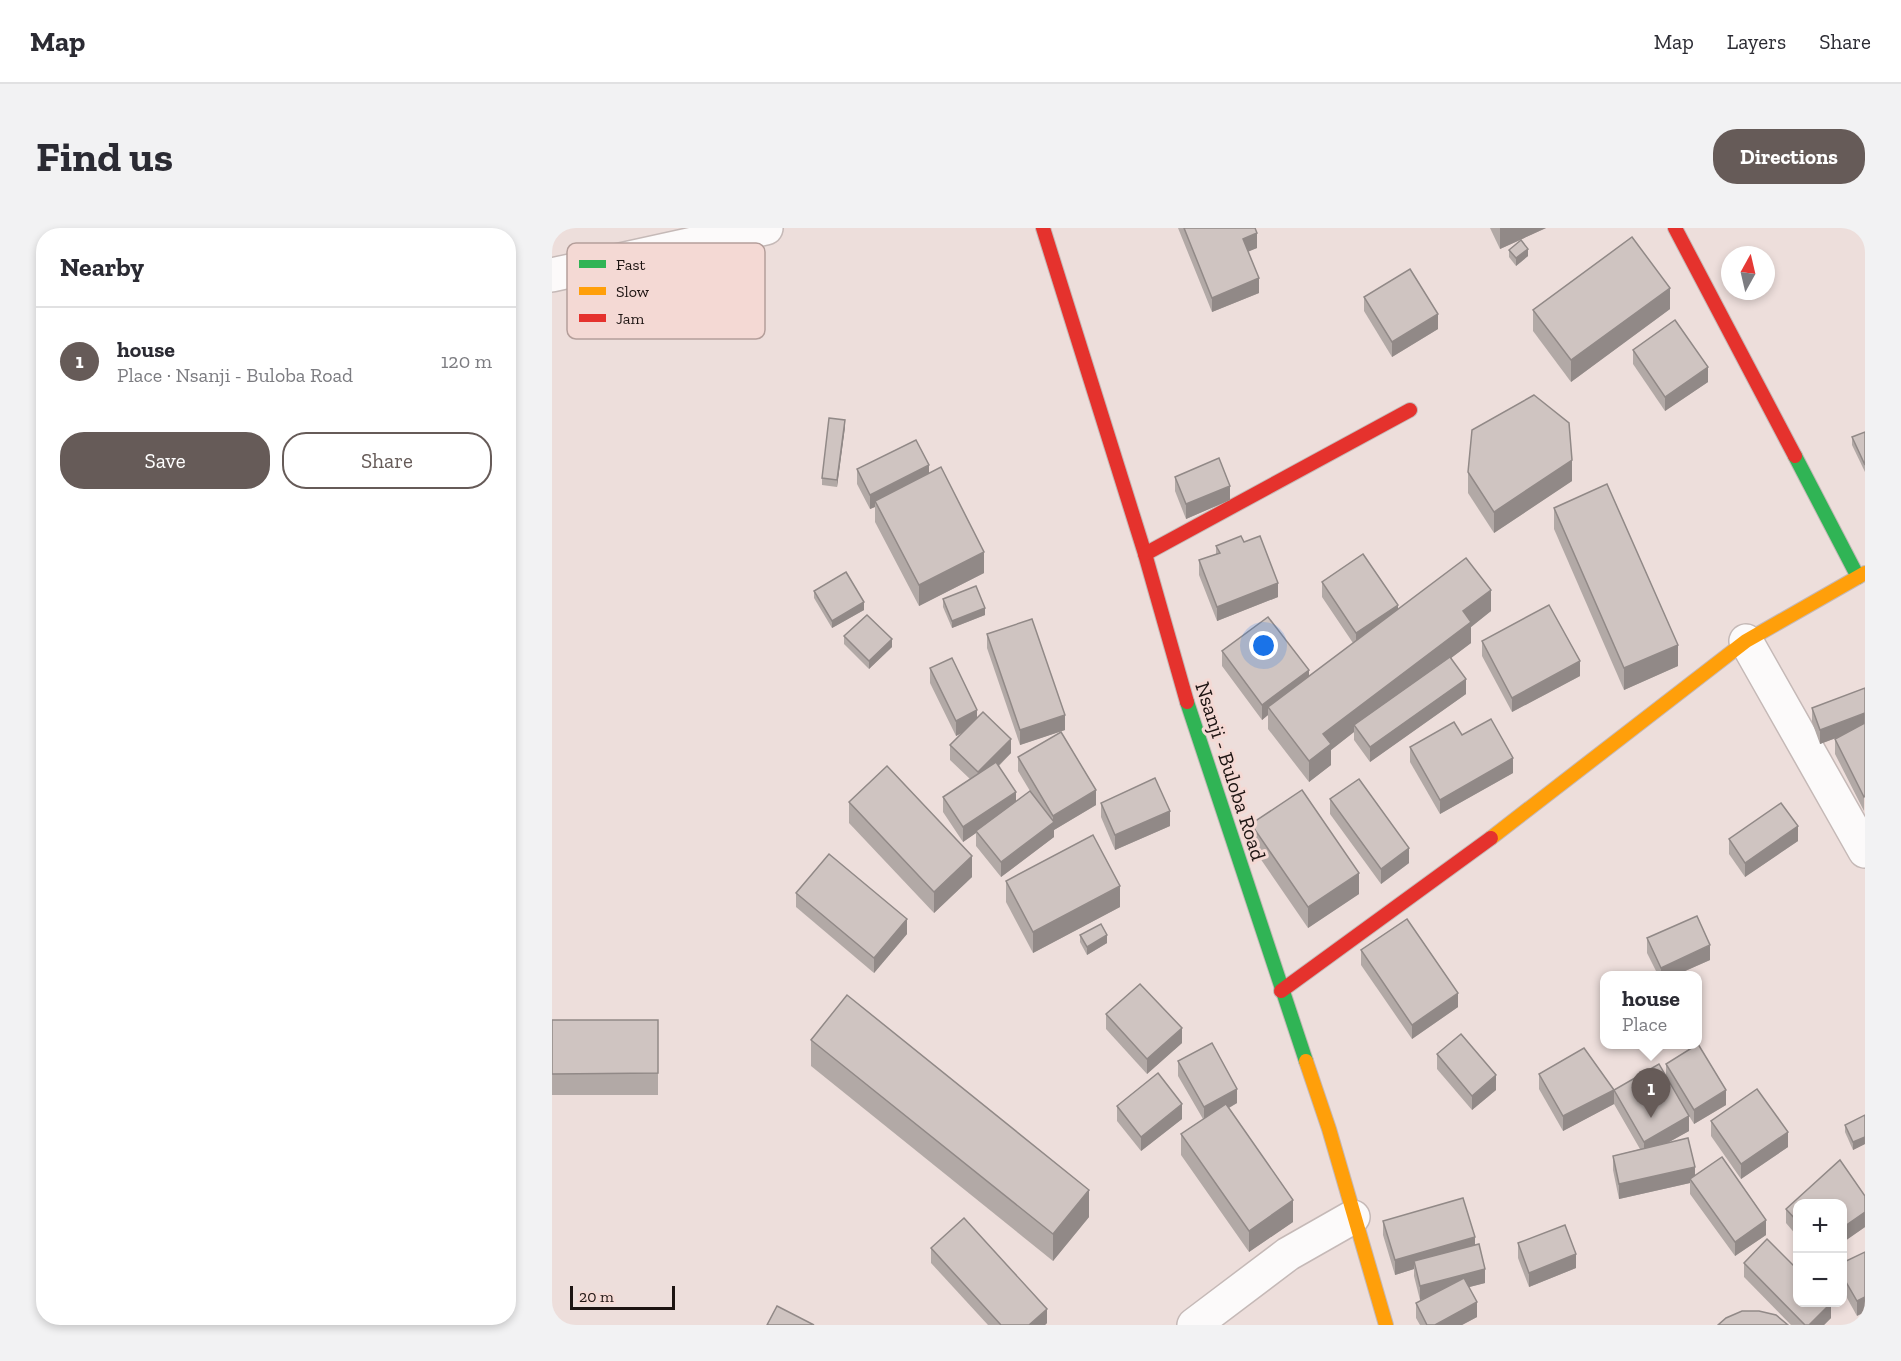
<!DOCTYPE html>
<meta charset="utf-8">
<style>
:root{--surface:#fff;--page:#f2f2f3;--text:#2b2b33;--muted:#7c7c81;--line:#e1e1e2;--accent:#665b58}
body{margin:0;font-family:"Zilla Slab",serif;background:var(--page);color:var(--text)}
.controls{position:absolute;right:18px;bottom:18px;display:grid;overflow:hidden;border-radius:12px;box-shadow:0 3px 9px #0003}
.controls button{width:54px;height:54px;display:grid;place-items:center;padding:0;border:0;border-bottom:2px solid var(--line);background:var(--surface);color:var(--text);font:30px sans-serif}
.compass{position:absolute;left:1169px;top:18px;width:54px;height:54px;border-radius:50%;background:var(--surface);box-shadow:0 3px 9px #0003;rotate:8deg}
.scale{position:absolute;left:18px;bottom:15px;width:105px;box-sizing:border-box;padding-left:6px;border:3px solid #1d1412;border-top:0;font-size:16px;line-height:21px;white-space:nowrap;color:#1d1412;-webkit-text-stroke:4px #f4d9d4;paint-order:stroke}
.you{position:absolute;left:712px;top:418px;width:21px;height:21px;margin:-15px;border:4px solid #fff;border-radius:50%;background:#1a73e8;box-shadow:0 0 0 9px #1a73e833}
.badge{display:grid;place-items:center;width:39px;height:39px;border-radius:50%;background:var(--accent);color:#fff;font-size:20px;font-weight:700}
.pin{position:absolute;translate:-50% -50px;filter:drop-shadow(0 2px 3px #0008)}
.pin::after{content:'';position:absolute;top:32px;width:21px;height:18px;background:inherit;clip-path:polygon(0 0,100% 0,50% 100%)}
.popup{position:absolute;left:1048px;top:743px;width:102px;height:78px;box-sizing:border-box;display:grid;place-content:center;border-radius:12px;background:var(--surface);filter:drop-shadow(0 2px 4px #0005);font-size:20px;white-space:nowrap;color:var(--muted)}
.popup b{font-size:22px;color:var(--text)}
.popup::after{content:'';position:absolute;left:50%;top:100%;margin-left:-12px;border:12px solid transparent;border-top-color:var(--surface)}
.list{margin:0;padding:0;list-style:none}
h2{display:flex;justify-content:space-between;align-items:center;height:78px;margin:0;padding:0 24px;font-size:26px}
h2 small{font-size:20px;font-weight:400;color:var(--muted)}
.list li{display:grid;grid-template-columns:39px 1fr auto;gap:18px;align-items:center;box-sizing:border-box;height:108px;padding:0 24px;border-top:2px solid var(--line)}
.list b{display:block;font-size:22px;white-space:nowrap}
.list p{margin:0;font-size:20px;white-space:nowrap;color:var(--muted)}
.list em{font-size:20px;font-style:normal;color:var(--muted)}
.actions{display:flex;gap:12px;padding:18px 24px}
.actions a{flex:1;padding:14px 0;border:2px solid var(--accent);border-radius:24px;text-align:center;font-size:21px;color:var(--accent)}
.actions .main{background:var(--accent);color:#fff}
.map{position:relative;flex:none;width:1313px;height:1097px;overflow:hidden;border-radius:24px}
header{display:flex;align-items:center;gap:36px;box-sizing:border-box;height:84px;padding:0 30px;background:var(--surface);border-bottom:2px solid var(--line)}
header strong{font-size:28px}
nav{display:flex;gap:33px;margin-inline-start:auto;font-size:21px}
.intro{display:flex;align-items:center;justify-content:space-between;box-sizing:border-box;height:144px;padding:0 36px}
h1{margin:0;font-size:42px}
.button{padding:15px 27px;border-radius:24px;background:var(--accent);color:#fff;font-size:21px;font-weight:700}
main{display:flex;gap:36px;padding:0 36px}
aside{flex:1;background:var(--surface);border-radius:24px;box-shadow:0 3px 9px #0003}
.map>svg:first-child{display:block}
</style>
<header>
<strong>Map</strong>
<nav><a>Map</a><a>Layers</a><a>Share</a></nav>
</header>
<div class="intro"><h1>Find us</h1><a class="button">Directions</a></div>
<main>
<aside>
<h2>Nearby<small></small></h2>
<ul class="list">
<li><span class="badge">1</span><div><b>house</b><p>Place · Nsanji - Buloba Road</p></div><em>120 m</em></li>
</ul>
<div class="actions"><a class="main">Save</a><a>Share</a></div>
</aside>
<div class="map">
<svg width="1313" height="1097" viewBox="0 0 1313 1097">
<rect width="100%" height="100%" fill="#eddedb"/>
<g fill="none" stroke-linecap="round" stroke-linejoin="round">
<defs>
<g id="street">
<polyline points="0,47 214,0"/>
<polyline points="1194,413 1313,623"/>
<polyline points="642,1097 736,1026 801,989"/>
</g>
<g id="fast">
<polyline points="1243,228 1306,349"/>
<polyline points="635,474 754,833"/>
</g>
<g id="slow">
<polyline points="939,610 1194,413 1313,345"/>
<polyline points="754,833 777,901 834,1097"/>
</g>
<g id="jam">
<polyline points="491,0 593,326 635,474"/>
<polyline points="1123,0 1243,228"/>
<polyline points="593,326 858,182"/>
<polyline points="729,763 939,610"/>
</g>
</defs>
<use href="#street" stroke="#c5b9b7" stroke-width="36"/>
<use href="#fast" stroke="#c5b9b7" stroke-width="16"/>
<use href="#slow" stroke="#c5b9b7" stroke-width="16"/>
<use href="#jam" stroke="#c5b9b7" stroke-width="16"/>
<use href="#street" stroke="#fcfafa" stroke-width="33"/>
<use href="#fast" stroke="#30b455" stroke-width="14"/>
<use href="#slow" stroke="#ff9f0a" stroke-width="14"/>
<use href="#jam" stroke="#e5322d" stroke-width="14"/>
</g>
<g fill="#b2a9a6">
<polygon points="626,0 703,0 705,20 696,23 707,65 660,84"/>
<polygon points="938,0 994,0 948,21"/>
<polygon points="957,22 976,28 964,38 957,29"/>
<polygon points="812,69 886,101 840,129 812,83"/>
<polygon points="1118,81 1019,154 981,103 981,82"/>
<polygon points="1081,122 1156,154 1113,183 1081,136"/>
<polygon points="293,199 285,259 270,257 270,250"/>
<polygon points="1313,204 1313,244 1300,217 1300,209"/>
<polygon points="305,241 377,245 432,345 367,378 323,294 323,279 318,281 305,256"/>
<polygon points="916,244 1020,253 942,305 916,265"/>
<polygon points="623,249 678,272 634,291 623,263"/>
<polygon points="1002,280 1126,438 1072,462 1002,301"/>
<polygon points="664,318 726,369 665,393 647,347 647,332 664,326"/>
<polygon points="770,354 846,381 939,383 919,399 919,415 899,430 914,466 818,534 802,512 802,504 779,522 779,537 757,554 716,501 716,487 710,492 670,438 670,423 757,449 801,415 770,369"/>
<polygon points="262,363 312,382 280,400 262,370"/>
<polygon points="391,371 433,387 400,400 391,379"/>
<polygon points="435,406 513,502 468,517 435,420"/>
<polygon points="292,408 340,419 317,441 292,416"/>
<polygon points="930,413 1028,448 960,484 930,428"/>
<polygon points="378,440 459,525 447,538 464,574 478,563 466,543 466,529 544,577 502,602 502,609 449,649 424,618 424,605 411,614 391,584 391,569 418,551 398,532 398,517 411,504 404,508 378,455"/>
<polygon points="1313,460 1312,583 1283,526 1283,511 1284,510 1268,516 1260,494 1260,480"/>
<polygon points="910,507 961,545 888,586 858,534 858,519"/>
<polygon points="778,571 857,635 829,656 778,586"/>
<polygon points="297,574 420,649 382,685 297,595"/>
<polygon points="549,575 618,598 563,622 549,589"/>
<polygon points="699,596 807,666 756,700 699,617"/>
<polygon points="1177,611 1246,613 1193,649 1177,626"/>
<polygon points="454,653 568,679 481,725 454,674"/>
<polygon points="244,665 355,706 322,745 244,679"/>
<polygon points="528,707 555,715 535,727 528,714"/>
<polygon points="1095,710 1158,732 1124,747 1106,747 1095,725"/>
<polygon points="809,722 906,779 860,811 809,737"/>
<polygon points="554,786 630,815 595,846 554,801"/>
<rect x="0" y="792" width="106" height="75"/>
<polygon points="259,812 537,989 501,1033 259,838"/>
<polygon points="885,826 944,862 920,882 885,841"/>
<polygon points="626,833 685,875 677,880 741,994 697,1024 629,927 629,906 651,891 626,848"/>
<polygon points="1114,836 1174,877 1142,896 1131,878 1137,903 1115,915 1143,948 1214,1007 1183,1028 1138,966 1138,955 1067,971 1061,942 1061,928 1088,921 1062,876 1062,862 1114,848"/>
<polygon points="987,846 1062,876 1011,903 987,861"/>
<polygon points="565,878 630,891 589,923 565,893"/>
<polygon points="1313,887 1313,916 1301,922 1293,904 1293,897"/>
<polygon points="1159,893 1236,919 1189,951 1159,908"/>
<polygon points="1288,932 1313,968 1313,999 1290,1015 1290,975 1245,975 1245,1008 1234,995 1234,981"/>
<polygon points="831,993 923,1017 933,1055 917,1059 925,1089 910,1097 868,1097 864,1090 864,1075 871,1071 868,1072 862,1048 862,1041 843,1047 831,1007"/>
<polygon points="966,1015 1024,1040 977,1059 966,1030"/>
<polygon points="379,1020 495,1095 493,1097 436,1097 379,1035"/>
<polygon points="1313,1024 1305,1088 1290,1061 1290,1035"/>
<polygon points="1192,1035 1279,1090 1272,1097 1239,1097 1192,1049"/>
</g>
<g fill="#918987">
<polygon points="948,0 994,0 948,21"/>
<polygon points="705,5 705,20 691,26 691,11"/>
<polygon points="976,21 976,28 964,38 964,30"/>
<polygon points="707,50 707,65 660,84 660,70"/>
<polygon points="1118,60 1118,81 1019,154 1019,132"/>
<polygon points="886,86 886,101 840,129 840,114"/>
<polygon points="1156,139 1156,154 1113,183 1113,169"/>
<polygon points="293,192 293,199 285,259 285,252"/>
<polygon points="1020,232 1020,253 942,305 942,284"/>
<polygon points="377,237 377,252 323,273 323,279 318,281 318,267"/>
<polygon points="678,258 678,272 634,291 634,276"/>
<polygon points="432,324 432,345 367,378 367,357"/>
<polygon points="726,355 726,369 665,393 665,379"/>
<polygon points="939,362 939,383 919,399 919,415 805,501 802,497 802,504 779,522 779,537 757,554 757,533 771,506 911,383"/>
<polygon points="312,374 312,382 280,400 280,393"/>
<polygon points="846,377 846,392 804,420 804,405"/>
<polygon points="433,380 433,387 400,400 400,393"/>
<polygon points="340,411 340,419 317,441 317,433"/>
<polygon points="1126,417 1126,438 1072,462 1072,440"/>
<polygon points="1028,433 1028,448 960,484 960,470"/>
<polygon points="757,442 757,457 716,479 716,487 710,492 710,477"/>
<polygon points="914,451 914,466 818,534 818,519"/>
<polygon points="425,482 425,497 404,508 404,493"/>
<polygon points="1313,485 1313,499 1268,516 1268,502"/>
<polygon points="513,487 513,502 468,517 468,502"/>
<polygon points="459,511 459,525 426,558 426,544"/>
<polygon points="961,530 961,545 888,586 888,572"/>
<polygon points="544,562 544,577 502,602 502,609 449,649 449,634 501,595 501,588"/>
<polygon points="464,564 464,579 424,603 424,605 411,614 411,599"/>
<polygon points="618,583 618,598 563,622 563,607"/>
<polygon points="1246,598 1246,613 1193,649 1193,635"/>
<polygon points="857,620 857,635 829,656 829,641"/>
<polygon points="420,628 420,649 382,685 382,664"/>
<polygon points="807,645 807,666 756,700 756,679"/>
<polygon points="568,658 568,679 481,725 481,704"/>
<polygon points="355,691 355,706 322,745 322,730"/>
<polygon points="555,707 555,715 535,727 535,719"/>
<polygon points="1158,717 1158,732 1124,747 1109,747 1109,740"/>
<polygon points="906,765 906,779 860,811 860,797"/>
<polygon points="630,800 630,815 595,846 595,831"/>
<polygon points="944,847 944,862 920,882 920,868"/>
<polygon points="685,861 685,875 652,894 652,879"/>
<polygon points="1062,862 1062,876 1011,903 1011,888"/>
<polygon points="1174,862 1174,877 1142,896 1142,882"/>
<polygon points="630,876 630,891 589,923 589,909"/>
<polygon points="1137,888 1137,903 1092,928 1092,914"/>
<polygon points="1236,904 1236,919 1189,951 1189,936"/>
<polygon points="1313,909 1313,916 1301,922 1301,914"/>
<polygon points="1143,939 1143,954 1138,951 1138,955 1067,971 1067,956"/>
<polygon points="537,962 537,989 501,1033 501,1006"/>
<polygon points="741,972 741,994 697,1024 697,1003"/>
<polygon points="1313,984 1313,999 1290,1015 1290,1000"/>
<polygon points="1214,992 1214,1007 1183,1028 1183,1014"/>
<polygon points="923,1009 923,1024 862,1033 862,1041 843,1047 843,1032"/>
<polygon points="1024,1026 1024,1040 977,1059 977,1045"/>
<polygon points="933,1041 933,1055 868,1072 868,1058"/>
<polygon points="1313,1069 1313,1084 1305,1088 1305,1073"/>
<polygon points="925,1074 925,1089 910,1097 883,1097"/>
<polygon points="1279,1075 1279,1090 1272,1097 1257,1097"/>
<polygon points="495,1081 495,1095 493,1097 477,1097"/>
</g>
<g fill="#cfc4c1" stroke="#918987" stroke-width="1.5">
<polygon points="632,0 703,0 705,5 691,11 707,50 660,70"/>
<polygon points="1080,9 1118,60 1019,132 981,82"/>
<polygon points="969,12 976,21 964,30 957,22"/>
<polygon points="858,41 886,86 840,114 812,69"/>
<polygon points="1123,92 1156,139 1113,169 1081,122"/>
<polygon points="982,167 1017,195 1020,232 942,284 916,244 920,202"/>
<polygon points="277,190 293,192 285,252 270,250"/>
<polygon points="1313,204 1313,237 1300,209"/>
<polygon points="364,212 377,237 318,267 305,241"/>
<polygon points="667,230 678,258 634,276 623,249"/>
<polygon points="389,239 432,324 367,357 323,273"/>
<polygon points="1055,256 1126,417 1072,440 1002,280"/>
<polygon points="689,308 692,314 708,308 726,355 665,379 647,332 668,325 664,318"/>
<polygon points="811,326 846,377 804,405 770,354"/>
<polygon points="914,330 939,362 911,383 919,394 771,506 779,516 757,533 716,479"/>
<polygon points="294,344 312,374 280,393 262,363"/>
<polygon points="424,358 433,380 400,393 391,371"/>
<polygon points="997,377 1028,433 960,470 930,413"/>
<polygon points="315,387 340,411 317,433 292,408"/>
<polygon points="716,389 757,442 710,477 670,423"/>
<polygon points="480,391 513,487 468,502 435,406"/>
<polygon points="898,429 914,451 818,519 802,497"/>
<polygon points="400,430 425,482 404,493 378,440"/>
<polygon points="1313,460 1313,485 1268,502 1260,480"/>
<polygon points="431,484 459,511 426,544 398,517"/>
<polygon points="939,491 961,530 888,572 858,519 902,494 910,507"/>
<polygon points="1313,495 1313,568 1312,569 1283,511"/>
<polygon points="509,504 544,562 501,588 466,529"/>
<polygon points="444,534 464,564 411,599 391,569"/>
<polygon points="335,538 420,628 382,664 297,574"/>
<polygon points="603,550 618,583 563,607 549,575"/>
<polygon points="807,551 857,620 829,641 778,571"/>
<polygon points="750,562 807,645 756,679 699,596"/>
<polygon points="478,563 502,594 449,634 424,603"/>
<polygon points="1229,575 1246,598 1193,635 1177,611"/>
<polygon points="541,607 568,658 481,704 454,653"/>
<polygon points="277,626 355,691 322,730 244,665"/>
<polygon points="1145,688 1158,717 1109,740 1095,710"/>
<polygon points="855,691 906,765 860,797 809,722"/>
<polygon points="549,696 555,707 535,719 528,707"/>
<polygon points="588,756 630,800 595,831 554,786"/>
<polygon points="295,767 537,962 501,1006 259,812"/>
<polygon points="0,792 106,792 106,845 0,846"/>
<polygon points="909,806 944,847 920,868 885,826"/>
<polygon points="660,815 685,861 652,879 626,833"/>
<polygon points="1146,816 1174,862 1142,882 1114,836"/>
<polygon points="1032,820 1062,862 1011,888 987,846"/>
<polygon points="1107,836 1137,888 1092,914 1062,862"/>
<polygon points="606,845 630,876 589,909 565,878"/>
<polygon points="1205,861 1236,904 1189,936 1159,893"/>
<polygon points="674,876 741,972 697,1003 629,906"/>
<polygon points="1313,887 1313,909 1301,914 1293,897"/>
<polygon points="1136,910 1143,939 1067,956 1061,928"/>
<polygon points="1170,929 1214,992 1183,1014 1138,951"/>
<polygon points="1288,932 1313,968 1313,984 1290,1000 1290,975 1245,975 1245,993 1234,981"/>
<polygon points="911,970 923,1009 843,1032 831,993"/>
<polygon points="412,990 495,1081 477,1097 449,1097 379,1020"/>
<polygon points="1013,997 1024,1026 977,1045 966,1015"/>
<polygon points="1215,1011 1245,1041 1245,1074 1279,1075 1257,1097 1253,1097 1192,1035"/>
<polygon points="927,1016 933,1041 868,1058 862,1033"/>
<polygon points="1313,1024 1313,1069 1305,1073 1290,1047 1290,1035"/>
<polygon points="912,1050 925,1074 883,1097 875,1097 864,1075"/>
<polygon points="225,1078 262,1097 215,1097"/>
<polygon points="1190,1083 1207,1083 1224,1087 1236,1097 1166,1097 1174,1090"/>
</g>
<g text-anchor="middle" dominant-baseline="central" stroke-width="6" stroke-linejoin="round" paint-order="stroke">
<g font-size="21" fill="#1d1412" stroke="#f4d9d4">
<text transform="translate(679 543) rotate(72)">Nsanji - Buloba Road</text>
</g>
</g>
<rect x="15" y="15" width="198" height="96" rx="9" fill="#f4d9d4" stroke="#b49e9a" stroke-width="1.5"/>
<rect x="27" y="32" width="27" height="8" fill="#30b455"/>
<rect x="27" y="59" width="27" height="8" fill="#ff9f0a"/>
<rect x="27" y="86" width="27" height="8" fill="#e5322d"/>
<g font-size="16" fill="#1d1412">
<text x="64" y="42">Fast</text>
<text x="64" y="69">Slow</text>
<text x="64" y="96">Jam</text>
</g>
</svg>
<div class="controls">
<button>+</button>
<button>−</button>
</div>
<svg class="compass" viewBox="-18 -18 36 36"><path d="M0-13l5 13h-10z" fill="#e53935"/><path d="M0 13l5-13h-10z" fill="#7c7c81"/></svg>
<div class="scale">20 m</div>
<div class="you"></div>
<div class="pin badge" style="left:1099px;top:890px">1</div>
<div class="popup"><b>house</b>Place</div>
</div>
</main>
